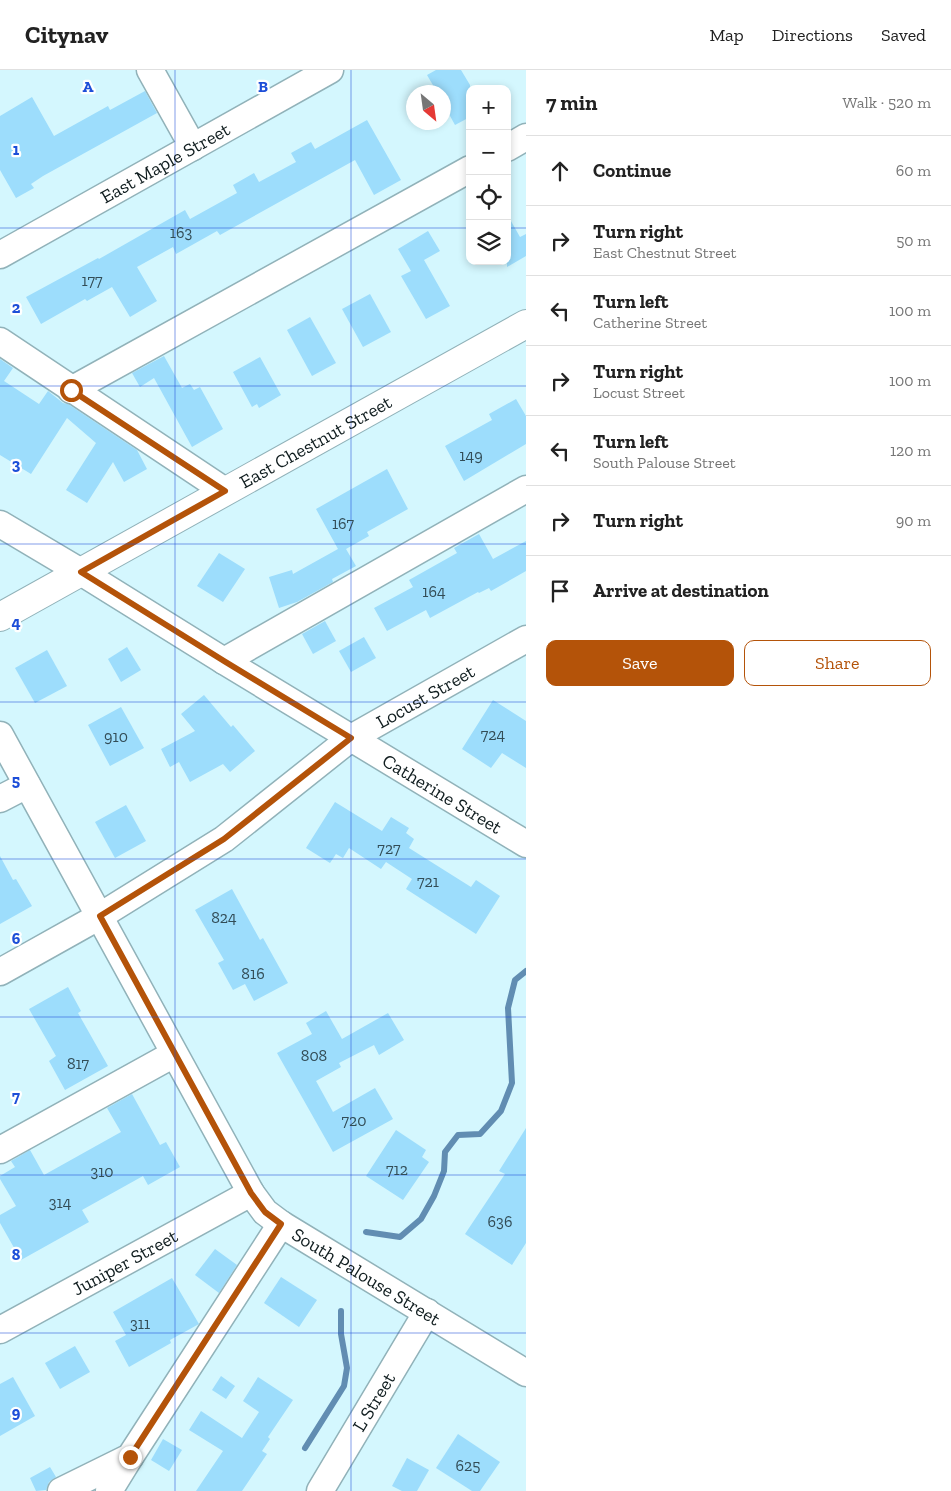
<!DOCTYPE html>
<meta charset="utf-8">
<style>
:root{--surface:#fff;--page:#f6f6f6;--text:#222;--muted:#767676;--line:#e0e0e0;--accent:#b45309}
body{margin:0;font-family:"Zilla Slab",serif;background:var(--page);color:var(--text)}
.controls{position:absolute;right:15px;top:15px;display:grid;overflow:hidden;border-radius:10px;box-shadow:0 2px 8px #0003}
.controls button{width:45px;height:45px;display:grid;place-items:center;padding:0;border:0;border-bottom:1px solid var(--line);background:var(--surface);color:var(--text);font:25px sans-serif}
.compass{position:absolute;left:406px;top:15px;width:45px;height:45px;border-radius:50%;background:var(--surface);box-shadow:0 2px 8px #0003;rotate:151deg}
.stop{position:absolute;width:15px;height:15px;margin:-11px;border:4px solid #b45309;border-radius:50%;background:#fff}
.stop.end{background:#b45309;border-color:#fff;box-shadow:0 1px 5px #0008}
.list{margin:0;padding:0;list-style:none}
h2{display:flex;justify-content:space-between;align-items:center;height:65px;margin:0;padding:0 20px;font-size:21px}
h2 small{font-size:16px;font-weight:400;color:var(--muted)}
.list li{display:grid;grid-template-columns:32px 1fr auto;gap:15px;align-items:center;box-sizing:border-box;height:70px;padding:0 20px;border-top:1px solid var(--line)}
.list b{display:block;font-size:19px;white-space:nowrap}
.list p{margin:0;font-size:16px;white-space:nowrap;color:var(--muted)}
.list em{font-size:16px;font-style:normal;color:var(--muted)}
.actions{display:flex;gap:10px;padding:15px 20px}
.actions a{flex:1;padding:11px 0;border:1px solid var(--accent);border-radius:10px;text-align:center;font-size:18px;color:var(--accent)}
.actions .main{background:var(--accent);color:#fff}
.icon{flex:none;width:28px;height:28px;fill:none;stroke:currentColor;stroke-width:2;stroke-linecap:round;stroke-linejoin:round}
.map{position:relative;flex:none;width:526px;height:1421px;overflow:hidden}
header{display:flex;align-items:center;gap:30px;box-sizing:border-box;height:70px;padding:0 25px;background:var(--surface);border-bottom:1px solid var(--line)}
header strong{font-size:24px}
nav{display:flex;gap:28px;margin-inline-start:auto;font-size:18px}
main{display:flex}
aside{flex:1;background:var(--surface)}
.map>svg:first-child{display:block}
</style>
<header>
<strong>Citynav</strong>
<nav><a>Map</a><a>Directions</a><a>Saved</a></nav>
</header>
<main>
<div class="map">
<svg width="526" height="1421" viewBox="0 0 526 1421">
<rect width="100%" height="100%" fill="#d4f7fe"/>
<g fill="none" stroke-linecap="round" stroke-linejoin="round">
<g stroke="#618db2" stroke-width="6">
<polyline points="366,1162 400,1167 421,1149 434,1126 444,1101 445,1082 458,1065 480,1064 501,1041 512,1013 508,938 515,910 526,901"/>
<polyline points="305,1378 344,1316 347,1298 341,1264 341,1241"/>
</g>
</g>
<g fill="#9dddfc">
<polygon points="436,0 461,0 470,15 470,47 455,55 444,35 444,22 437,22 427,5"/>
<polygon points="145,21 157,43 43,106 31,114 34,118 16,128 0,100 0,46 32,27 54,66 108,36 110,40"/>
<polygon points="367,50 401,110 374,125 355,90 220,165 217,161 176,184 173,177 137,197 157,231 130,247 112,217 87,231 85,229 41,254 26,227 98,188 99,189 185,140 190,149 237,123 233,115 254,103 259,112 296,92 291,83 311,72 315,79"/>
<polygon points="507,144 520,167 526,164 526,186 507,197"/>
<polygon points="428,161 440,181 424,190 450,236 426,249 401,206 411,201 398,179"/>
<polygon points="370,224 391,262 363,277 342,239"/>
<polygon points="310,247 336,293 312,306 287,260"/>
<polygon points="164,286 182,318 190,314 194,320 200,317 223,359 192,377 154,308 140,317 132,303"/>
<polygon points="260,287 281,325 259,338 257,334 252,337 233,302"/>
<polygon points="0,289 13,298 4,311 39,334 48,321 63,333 68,334 137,380 147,399 124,412 113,392 87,433 66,420 96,373 67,348 31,404 0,385"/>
<polygon points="516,329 526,346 526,374 464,411 445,376 492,350 489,344"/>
<polygon points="387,399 408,439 367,462 369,466 346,479 356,496 332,509 333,512 297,532 279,538 269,507 292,500 293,504 338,479 316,439"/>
<polygon points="479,464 493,489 526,471 526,501 491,521 489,518 479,523 478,522 430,548 426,540 387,561 374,538 413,517 409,510 457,483 454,478"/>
<polygon points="219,483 245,499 223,532 197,516"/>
<polygon points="325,551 336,571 313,584 302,564"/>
<polygon points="364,567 376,588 351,602 339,581"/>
<polygon points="127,577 141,600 121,612 108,589"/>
<polygon points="47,580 67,616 35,633 15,598"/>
<polygon points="204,625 231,657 233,655 255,681 230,702 223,694 190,712 179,692 170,697 161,679 195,661 181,644"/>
<polygon points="493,630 526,651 526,698 502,683 491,698 462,679"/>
<polygon points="121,637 144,678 110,696 88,655"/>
<polygon points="335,732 382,761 391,747 409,758 406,763 414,769 409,778 471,817 476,810 500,826 476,864 406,819 412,809 386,792 381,799 349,778 343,788 336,784 330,793 306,778"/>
<polygon points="126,735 146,771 115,788 95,752"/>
<polygon points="0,786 13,810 16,809 32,836 0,854"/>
<polygon points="232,819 260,870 263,868 288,913 254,931 245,914 233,920 218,893 224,890 195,840"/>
<polygon points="68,917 81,941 78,943 108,996 65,1020 49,991 56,986 29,939"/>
<polygon points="326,941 342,969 388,943 404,970 379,985 374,975 339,993 341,997 316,1011 333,1042 375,1018 393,1049 333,1082 277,983 312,964 306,953"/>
<polygon points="132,1024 160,1075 166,1072 180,1097 148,1115 143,1106 82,1140 89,1152 21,1190 0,1153 0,1145 16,1136 0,1109 0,1106 15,1097 11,1091 30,1080 44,1105 121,1062 107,1038"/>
<polygon points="526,1058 526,1173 512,1195 465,1164 505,1104 499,1101"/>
<polygon points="396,1060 426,1080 422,1087 429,1092 403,1130 366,1106"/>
<polygon points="215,1179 237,1195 219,1223 195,1205"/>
<polygon points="281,1207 317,1230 299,1257 264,1233"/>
<polygon points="172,1208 199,1254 170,1270 171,1273 129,1297 115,1271 126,1265 113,1242"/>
<polygon points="75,1276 90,1302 60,1319 45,1293"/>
<polygon points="221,1306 235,1316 226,1329 212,1320"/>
<polygon points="13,1307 35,1346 0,1366 0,1314"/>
<polygon points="258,1307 293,1330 268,1367 270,1369 262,1381 267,1384 242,1421 196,1421 223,1381 189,1360 201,1341 242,1368 259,1342 243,1331"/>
<polygon points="458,1364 500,1392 480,1421 472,1421 436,1398"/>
<polygon points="163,1369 182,1380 169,1401 151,1390"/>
<polygon points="407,1388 429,1400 417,1421 402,1421 392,1416"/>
<polygon points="50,1397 56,1407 49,1412 46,1420 36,1421 30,1408"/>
</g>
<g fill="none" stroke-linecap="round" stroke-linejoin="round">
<defs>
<g id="minor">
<polyline points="150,0 193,77"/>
<polyline points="507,78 526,67"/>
<path id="s1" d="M 0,185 L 330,0"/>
<polyline points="0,271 225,421"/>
<polyline points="71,320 470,99"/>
<path id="s2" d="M 0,454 L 81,502 L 224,591 L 526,774"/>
<polyline points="224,591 526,419"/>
<path id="s3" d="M 0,665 L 251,1123 L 265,1142 L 281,1154 L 526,1303"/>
<polyline points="0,729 27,715"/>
<path id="s4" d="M 0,902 L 100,846 L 224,769 L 351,668 L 526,569"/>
<polyline points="0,1080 174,984"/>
<path id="s5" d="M 0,1260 L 251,1123"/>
<polyline points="61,1421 130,1387 281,1154"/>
<polyline points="109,1421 130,1387"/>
<path id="s6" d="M 320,1421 L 427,1242"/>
</g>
<g id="major">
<path id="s7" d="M 0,547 L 526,254"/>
</g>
</defs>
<use href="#minor" stroke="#91b2b9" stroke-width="29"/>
<use href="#major" stroke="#91b2b9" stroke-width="30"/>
<use href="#minor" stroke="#fff" stroke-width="26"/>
<use href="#major" stroke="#fff" stroke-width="28"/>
</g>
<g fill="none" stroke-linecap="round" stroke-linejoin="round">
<polyline stroke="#b45309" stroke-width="6" points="71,320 225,421 81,502 224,591 351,668 224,769 100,846 251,1123 265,1142 281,1154 130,1387"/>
</g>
<path fill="none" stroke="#1d4ed8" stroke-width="1" stroke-opacity="0.55" d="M 175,0 L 175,1421M 351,0 L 351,1421M 0,158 L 470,158M 507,158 L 526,158M 0,316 L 526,316M 0,474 L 526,474M 0,632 L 526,632M 0,789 L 526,789M 0,947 L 526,947M 0,1105 L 526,1105M 0,1263 L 526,1263"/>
<g text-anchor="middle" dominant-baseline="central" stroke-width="4.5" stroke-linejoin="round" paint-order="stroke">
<g font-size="16" fill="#324c56">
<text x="181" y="162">163</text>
<text x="92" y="210">177</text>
<text x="471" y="385">149</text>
<text x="343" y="453">167</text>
<text x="434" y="521">164</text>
<text x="493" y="664">724</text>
<text x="116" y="666">910</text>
<text x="389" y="778">727</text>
<text x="428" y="811">721</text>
<text x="224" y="847">824</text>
<text x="253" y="903">816</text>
<text x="314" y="985">808</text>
<text x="78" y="993">817</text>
<text x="354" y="1050">720</text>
<text x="397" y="1099">712</text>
<text x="102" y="1101">310</text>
<text x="60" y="1132">314</text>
<text x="500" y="1151">636</text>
<text x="140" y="1253">311</text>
<text x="468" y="1395">625</text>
</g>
<g font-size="19" fill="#0f1c1e" stroke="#fff">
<text stroke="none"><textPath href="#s1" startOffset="189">East Maple Street</textPath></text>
<text stroke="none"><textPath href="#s7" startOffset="361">East Chestnut Street</textPath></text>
<text stroke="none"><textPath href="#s4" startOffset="508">Locust Street</textPath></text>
<text stroke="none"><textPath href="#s2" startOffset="518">Catherine Street</textPath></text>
<text stroke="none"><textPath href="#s5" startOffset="142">Juniper Street</textPath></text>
<text stroke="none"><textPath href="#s3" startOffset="666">South Palouse Street</textPath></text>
<text stroke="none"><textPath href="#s6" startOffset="104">L Street</textPath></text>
</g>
</g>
<g font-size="16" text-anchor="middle" font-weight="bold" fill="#1d4ed8" stroke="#fff" stroke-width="4.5" stroke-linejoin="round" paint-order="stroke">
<text x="88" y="22">A</text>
<text x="263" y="22">B</text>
<text x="16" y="85">1</text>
<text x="16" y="243">2</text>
<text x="16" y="400">3</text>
<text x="16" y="558">4</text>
<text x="16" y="716">5</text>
<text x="16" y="874">6</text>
<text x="16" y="1032">7</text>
<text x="16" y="1190">8</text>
<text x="16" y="1348">9</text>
</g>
</svg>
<div class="controls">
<button>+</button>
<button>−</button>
<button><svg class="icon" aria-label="locate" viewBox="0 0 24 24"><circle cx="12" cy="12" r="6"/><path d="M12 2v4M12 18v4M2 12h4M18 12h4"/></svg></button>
<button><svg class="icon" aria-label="layers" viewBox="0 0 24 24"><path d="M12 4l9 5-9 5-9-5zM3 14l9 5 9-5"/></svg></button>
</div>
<svg class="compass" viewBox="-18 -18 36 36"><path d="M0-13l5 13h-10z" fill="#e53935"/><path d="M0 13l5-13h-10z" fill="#767676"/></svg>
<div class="stop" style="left:71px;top:320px"></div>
<div class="stop end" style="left:130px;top:1387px"></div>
</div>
<aside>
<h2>7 min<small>Walk · 520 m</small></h2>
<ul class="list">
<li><svg class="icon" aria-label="ahead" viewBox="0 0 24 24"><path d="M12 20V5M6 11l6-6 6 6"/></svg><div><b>Continue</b></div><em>60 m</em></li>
<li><svg class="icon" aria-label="right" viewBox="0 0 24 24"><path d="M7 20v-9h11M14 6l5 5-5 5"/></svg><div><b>Turn right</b><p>East Chestnut Street</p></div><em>50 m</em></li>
<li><svg class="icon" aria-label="left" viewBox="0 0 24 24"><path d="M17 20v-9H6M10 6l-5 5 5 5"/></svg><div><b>Turn left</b><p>Catherine Street</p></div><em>100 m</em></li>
<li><svg class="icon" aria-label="right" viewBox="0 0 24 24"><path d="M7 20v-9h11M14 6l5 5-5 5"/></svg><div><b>Turn right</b><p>Locust Street</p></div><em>100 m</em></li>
<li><svg class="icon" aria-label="left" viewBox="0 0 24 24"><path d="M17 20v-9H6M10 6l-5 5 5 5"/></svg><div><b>Turn left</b><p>South Palouse Street</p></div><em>120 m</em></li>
<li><svg class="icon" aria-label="right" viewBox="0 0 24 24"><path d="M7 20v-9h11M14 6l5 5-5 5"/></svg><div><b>Turn right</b></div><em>90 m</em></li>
<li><svg class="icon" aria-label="arrive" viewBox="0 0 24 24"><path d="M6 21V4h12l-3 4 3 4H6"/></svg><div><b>Arrive at destination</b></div></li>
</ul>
<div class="actions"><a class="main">Save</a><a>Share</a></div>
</aside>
</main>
